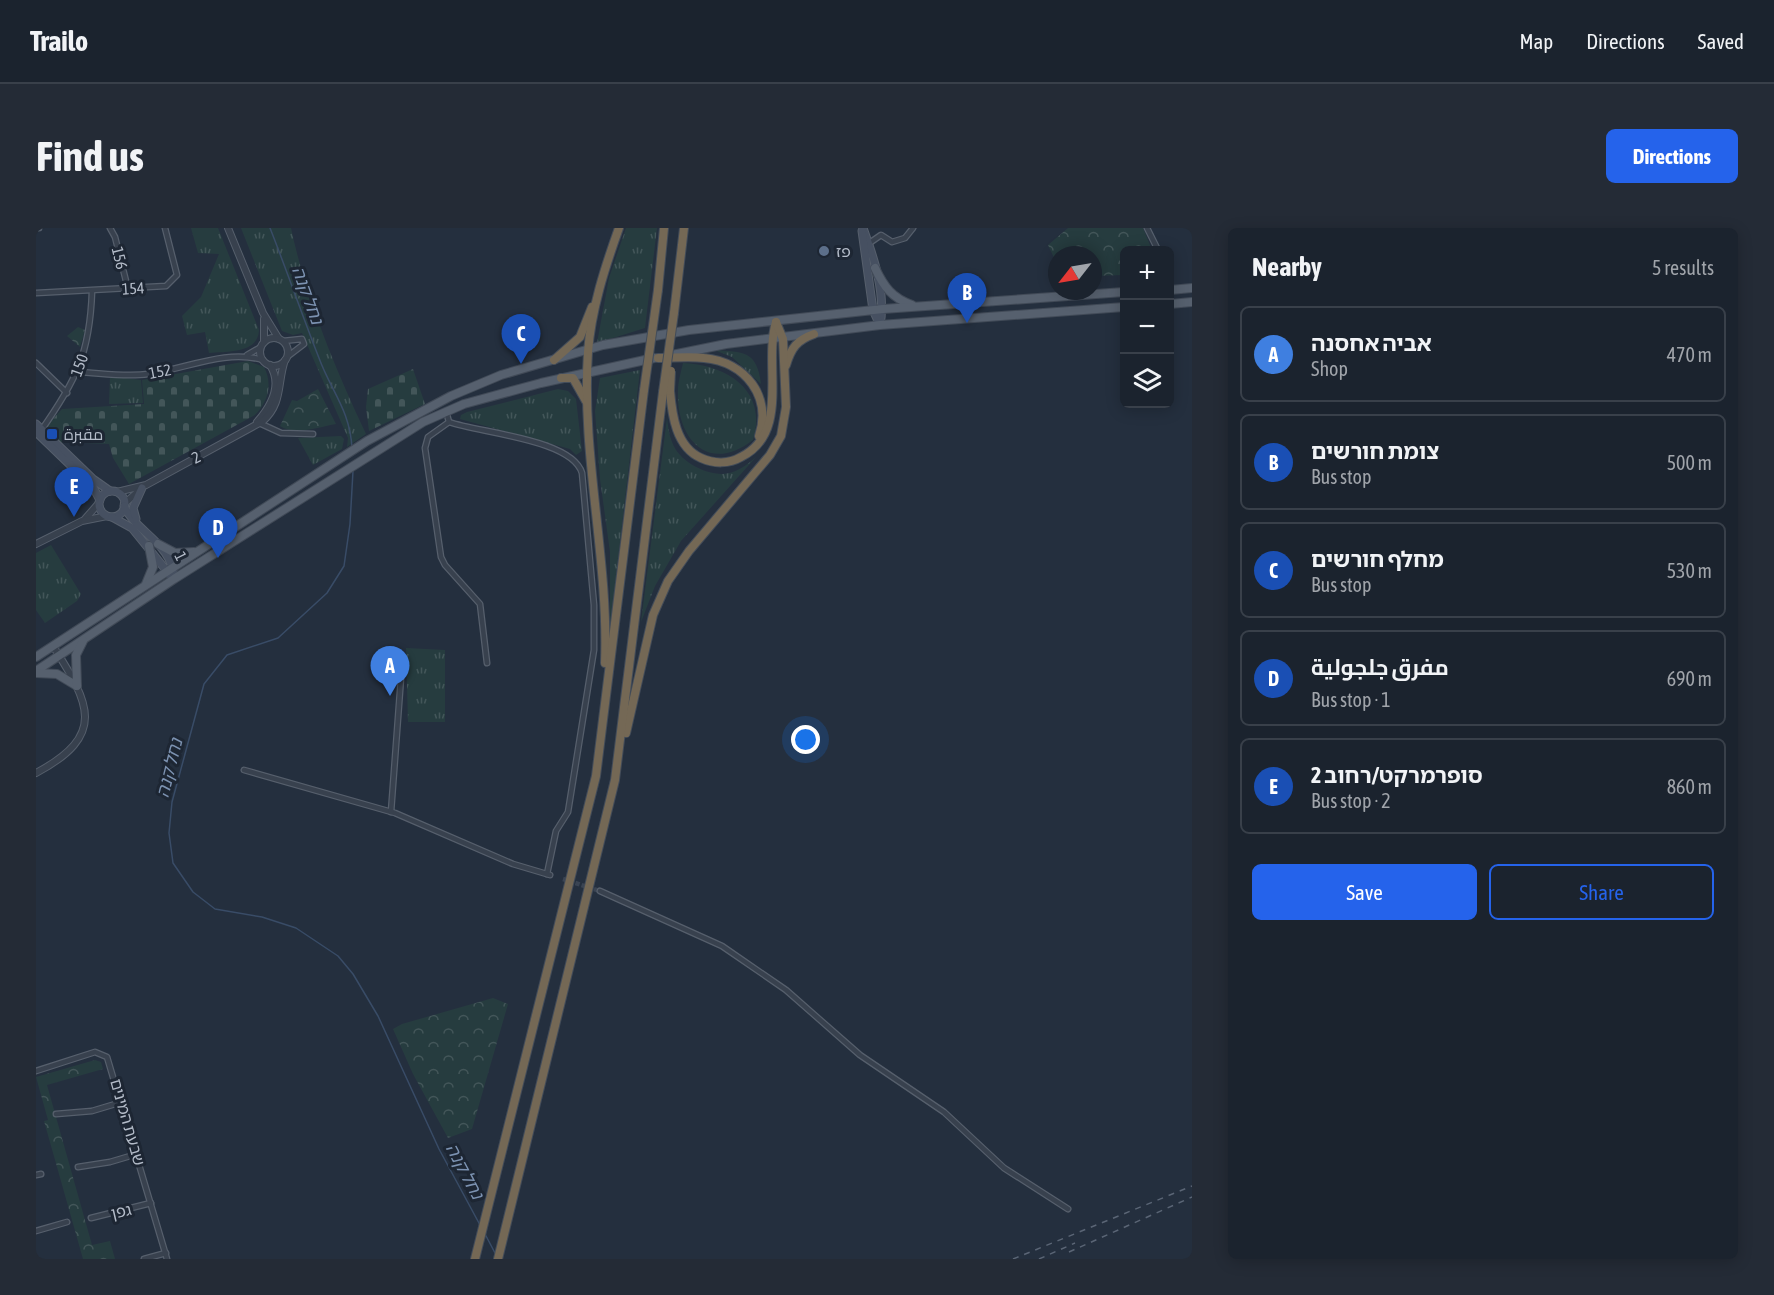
<!DOCTYPE html>
<meta charset="utf-8">
<style>
:root{--surface:#1b232e;--page:#242b36;--text:#f1f3f6;--muted:#a0a4aa;--line:#39404a;--accent:#2563eb}
body{margin:0;font-family:"Asap Condensed",Cairo,"Noto Sans Hebrew",sans-serif;background:var(--page);color:var(--text)}
.controls{position:absolute;right:18px;top:18px;display:grid;overflow:hidden;border-radius:9px;box-shadow:0 3px 15px #0003}
.controls button{width:54px;height:54px;display:grid;place-items:center;padding:0;border:0;border-bottom:2px solid var(--line);background:var(--surface);color:var(--text);font:30px sans-serif}
.compass{position:absolute;left:1012px;top:18px;width:54px;height:54px;border-radius:50%;background:var(--surface);box-shadow:0 3px 15px #0003;rotate:239deg}
.you{position:absolute;left:770px;top:512px;width:21px;height:21px;margin:-15px;border:4px solid #fff;border-radius:50%;background:#1a73e8;box-shadow:0 0 0 9px #1a73e833}
.badge{display:grid;place-items:center;width:39px;height:39px;border-radius:50%;background:var(--accent);color:#fff;font-size:20px;font-weight:700}
.pin{position:absolute;translate:-50% -50px;filter:drop-shadow(0 2px 3px #0008)}
.pin::after{content:'';position:absolute;top:32px;width:21px;height:18px;background:inherit;clip-path:polygon(0 0,100% 0,50% 100%)}
.list{margin:0;padding:0;list-style:none}
h2{display:flex;justify-content:space-between;align-items:center;height:78px;margin:0;padding:0 24px;font-size:26px}
h2 small{font-size:20px;font-weight:400;color:var(--muted)}
.list li{display:grid;grid-template-columns:39px 1fr auto;gap:18px;align-items:center;box-sizing:border-box;height:96px;margin:0 12px 12px;padding:0 12px;border:2px solid var(--line);border-radius:9px}
.list b{display:block;font-size:22px;white-space:nowrap}
.list p{margin:0;font-size:20px;white-space:nowrap;color:var(--muted)}
.list em{font-size:20px;font-style:normal;color:var(--muted)}
.actions{display:flex;gap:12px;padding:18px 24px}
.actions a{flex:1;padding:14px 0;border:2px solid var(--accent);border-radius:9px;text-align:center;font-size:21px;color:var(--accent)}
.actions .main{background:var(--accent);color:#fff}
.icon{flex:none;width:33px;height:33px;fill:none;stroke:currentColor;stroke-width:2;stroke-linecap:round;stroke-linejoin:round}
.map{position:relative;flex:none;width:1156px;height:1031px;overflow:hidden;border-radius:9px}
header{display:flex;align-items:center;gap:36px;box-sizing:border-box;height:84px;padding:0 30px;background:var(--surface);border-bottom:2px solid var(--line)}
header strong{font-size:28px}
nav{display:flex;gap:33px;margin-inline-start:auto;font-size:21px}
.intro{display:flex;align-items:center;justify-content:space-between;box-sizing:border-box;height:144px;padding:0 36px}
h1{margin:0;font-size:42px}
.button{padding:15px 27px;border-radius:9px;background:var(--accent);color:#fff;font-size:21px;font-weight:700}
main{display:flex;gap:36px;padding:0 36px}
aside{flex:1;background:var(--surface);border-radius:9px;box-shadow:0 3px 15px #0003}
.map>svg:first-child{display:block}
</style>
<header>
<strong>Trailo</strong>
<nav><a>Map</a><a>Directions</a><a>Saved</a></nav>
</header>
<div class="intro"><h1>Find us</h1><a class="button">Directions</a></div>
<main>
<div class="map">
<svg width="1156" height="1031" viewBox="0 0 1156 1031">
<defs>
<pattern id="grass-tufts" width="24" height="20" patternUnits="userSpaceOnUse" patternTransform="scale(1.5)"><rect width="24" height="20" fill="#263c3f"/><path d="M3 7l-1-3M5 7V3M7 7l1-3M15 17l-1-3M17 17v-4M19 17l1-3" fill="none" stroke="#435659"/></pattern>
<pattern id="forest-crowns" width="20" height="18" patternUnits="userSpaceOnUse" patternTransform="scale(1.5)"><rect width="20" height="18" fill="#263c3f"/><path d="M2 6a3 3 0 1 1 6 0M12 15a3 3 0 1 1 6 0" fill="none" stroke="#435659"/></pattern>
<pattern id="cemetery-stones" width="16" height="16" patternUnits="userSpaceOnUse" patternTransform="scale(1.5)"><rect width="16" height="16" fill="#263c3f"/><path d="M2 7V4a2 2 0 0 1 4 0v3zM10 15v-3a2 2 0 0 1 4 0v3z" fill="#435659"/></pattern>
</defs>
<rect width="100%" height="100%" fill="#242f3e"/>
<g fill="url(#grass-tufts)">
<path d="M 155,0 L 182,0 L 223,102 C 222,126 191,123 173,125 L 169,104 L 151,107 L 146,88 L 165,69 L 183,26 L 162,25 Z"/>
<path d="M 205,0 L 255,0 C 270,71 299,140 330,206 L 311,219 L 312,210 L 266,105 L 257,107 L 246,103 Z"/>
<polygon points="590,0 621,0 609,100 561,115 573,50"/>
<path d="M 678,122 C 707,124 721,122 725,156 L 696,129 Z"/>
<path d="M 647,135 C 692,137 732,163 717,212 C 672,247 640,210 642,163 C 642,154 645,144 647,135 Z"/>
<polygon points="604,142 574,400 574,324 564,251 559,183 564,150"/>
<polygon points="74,148 105,152 107,175 73,176"/>
<polygon points="522,161 532,163 540,171 546,223 540,227 534,221 424,191 425,187 431,184"/>
<path d="M 631,190 C 632,198 633,207 636,214 C 642,232 667,246 686,246 C 699,246 711,237 720,229 L 645,313 L 619,358 L 605,394 Z"/>
<polygon points="305,208 308,211 306,221 277,237 262,210"/>
<polygon points="15,317 45,366 41,373 9,395 0,382 0,325"/>
<polygon points="370,420 409,422 409,494 372,494"/>
</g>
<g fill="url(#forest-crowns)">
<polygon points="1032,0 1107,0 1116,22 1088,22 1088,47 1057,48 1057,27 1021,27 1021,36 1012,17"/>
<polygon points="42,99 49,102 44,119 31,108"/>
<path d="M 282,161 L 300,196 C 283,199 259,208 244,198 L 256,172 L 261,173 Z"/>
<polygon points="457,770 472,776 436,901 412,910 377,846 357,801 366,796"/>
<polygon points="59,832 65,834 67,841 11,857 56,1017 74,1013 79,1031 47,1031 8,893 12,892 0,849"/>
</g>
<g fill="url(#cemetery-stones)">
<path d="M 212,133 L 228,139 C 237,156 232,174 219,187 L 93,256 L 77,230 L 73,216 L 23,214 L 9,200 L 26,181 L 108,176 L 106,152 Z"/>
<polygon points="377,141 389,176 333,203 330,179 332,161"/>
</g>
<g fill="none" stroke-linecap="round" stroke-linejoin="round">
<g stroke="#394c67" stroke-width="1.5">
<path d="M 234,0 C 251,43 266,87 283,130 C 295,163 314,182 316,220"/>
<polyline points="317,243 314,296 308,338 291,365 242,410 191,427 168,456 136,574 133,605 137,635 157,664 179,681 226,689 260,700 302,728 317,746 342,788 403,921 444,997"/>
<polyline points="449,1006 459,1025"/>
</g>
<polyline stroke="#3a4453" stroke-width="4.5" stroke-dasharray="4.5 2" stroke-linecap="butt" points="527,651 564,663"/>
<defs>
<g id="minor">
<polyline points="0,0 3,0"/>
<polyline points="74,0 79,9 92,61"/>
<polyline points="1111,0 1122,22"/>
<polyline points="832,16 845,7 856,14 869,10 877,0"/>
<polyline points="0,65 130,58 141,47 129,0"/>
<polyline points="247,113 266,111 268,116 251,129"/>
<polyline points="211,127 225,119"/>
<polyline points="0,135 31,165"/>
<path d="M 42,144 C 65,145 89,149 112,146 C 150,141 189,121 227,132"/>
<polyline points="410,183 413,194 392,209 389,220 405,329 409,337 444,376 451,435"/>
<polyline points="221,194 245,205 277,206"/>
<path d="M 413,194 C 444,205 536,211 546,245 L 558,377 L 558,422 L 532,584 L 520,603 L 511,646"/>
<path d="M 4,204 C 40,153 54,126 56,63"/>
<polyline points="208,542 359,585 477,636 514,647"/>
<polyline points="355,584 365,450"/>
<polyline points="564,663 686,718 750,762 824,827 908,884 968,940 1032,981"/>
<polyline points="0,843 59,824 71,829 131,1031"/>
<polyline points="20,886 56,883 86,874"/>
<polyline points="42,939 74,934 101,926"/>
<polyline points="0,947 5,946"/>
<polyline points="55,990 115,975"/>
<polyline points="0,1003 31,994"/>
<polyline points="108,1031 130,1025"/>
</g>
<g id="tertiary">
<polyline points="192,0 227,85 243,111"/>
<polyline points="228,91 228,114"/>
<circle cx="238" cy="124" r="14"/>
<path d="M 221,194 C 235,178 247,157 234,137"/>
<path d="M 81,264 L 110,257 L 227,193 C 247,175 241,155 249,132"/>
<polyline points="88,276 105,261"/>
<polyline points="49,291 63,275"/>
<polyline points="0,316 46,293 71,288"/>
<path d="M 0,545 C 71,507 54,476 17,418"/>
</g>
<g id="secondary">
<path d="M 827,0 C 838,30 850,65 844,97"/>
<polyline points="826,3 837,82 844,97"/>
<polyline points="0,196 57,251 74,263"/>
<polyline points="0,204 57,259 64,272"/>
<circle cx="76" cy="276" r="13"/>
<path d="M 88,278 C 100,305 137,315 138,351"/>
<polyline points="76,289 96,300 134,347"/>
<polyline points="100,291 97,280 106,260"/>
</g>
<g id="primary">
<path d="M 839,40 C 848,59 856,70 876,77"/>
<polyline points="1134,62 1156,60"/>
<polyline points="1134,76 1156,74"/>
<polyline points="636,127 690,116 844,97 1088,79"/>
<polyline points="122,316 139,325 158,324"/>
<polyline points="110,356 117,339 113,318"/>
<polyline points="0,429 331,213 415,168 465,147 567,117 653,102 847,81 1088,64"/>
<polyline points="0,443 138,351 387,194 428,176 505,155 618,130"/>
<polyline points="0,445 21,446 41,458"/>
<polyline points="41,458 40,427 47,413"/>
</g>
<g id="motorway">
<polyline points="622,62 628,0"/>
<polyline points="638,85 648,0"/>
<path d="M 622,130 C 637,130 653,128 668,130 C 710,134 736,169 723,208"/>
<polyline points="518,132 544,109 556,79"/>
<path d="M 750,137 C 755,120 761,112 778,106"/>
<polyline points="525,150 537,150 550,173"/>
<path d="M 634,163 C 636,187 640,219 665,230 C 678,236 693,236 705,229 C 755,204 727,138 740,94"/>
<path d="M 569,435 C 573,331 545,228 552,124 C 555,82 569,39 583,0"/>
<polyline points="590,505 617,387 632,353 653,323 734,227 745,208 750,179 747,111 740,94"/>
<polyline points="439,1031 560,548 608,162"/>
<polyline points="462,1031 579,552 627,164"/>
</g>
</defs>
<use href="#minor" stroke="#565f6c" stroke-width="7"/>
<use href="#tertiary" stroke="#565f6c" stroke-width="8"/>
<use href="#secondary" stroke="#565f6c" stroke-width="9"/>
<use href="#primary" stroke="#414a57" stroke-width="10"/>
<use href="#motorway" stroke="#434c59" stroke-width="10"/>
<use href="#minor" stroke="#38414e" stroke-width="4.5"/>
<use href="#tertiary" stroke="#38414e" stroke-width="6"/>
<use href="#secondary" stroke="#465061" stroke-width="7"/>
<use href="#primary" stroke="#56606e" stroke-width="8"/>
<use href="#motorway" stroke="#746855" stroke-width="8"/>
<g stroke="#5a6575" stroke-width="1.5" stroke-dasharray="6 6" stroke-linecap="butt">
<polyline points="1033,1024 1156,969"/>
<polyline points="977,1031 1156,958"/>
<polyline points="1003,1031 1039,1015"/>
</g>
<defs>
<g id="motorway-bridge">
<polyline points="608,162 622,62"/>
<polyline points="634,163 635,143"/>
<polyline points="627,164 638,85"/>
</g>
</defs>
<use href="#motorway-bridge" stroke="#434c59" stroke-width="10" stroke-linecap="butt"/>
<use href="#motorway-bridge" stroke="#746855" stroke-width="8"/>
</g>
<circle fill="#5c6f8a" stroke="#1d2633" stroke-width="2" cx="788" cy="23" r="6"/>
<rect fill="#1a4fb4" stroke="#1d2633" stroke-width="2" x="10" y="200" width="12" height="12" rx="3"/>
<g text-anchor="middle" dominant-baseline="central" stroke-width="6" stroke-linejoin="round" paint-order="stroke">
<g font-size="16" fill="#b4bcc9" stroke="#1d2633" text-anchor="start">
<text x="800" y="23">פז</text>
<text x="28" y="206">مقبرة</text>
</g>
<g font-size="16" fill="#b4bcc9" stroke="#1d2633">
<text transform="translate(84 30) rotate(76)">156</text>
<text transform="translate(97 60) rotate(-4)">154</text>
<text transform="translate(43 137) rotate(-70)">150</text>
<text transform="translate(124 143) rotate(-11)">152</text>
<text transform="translate(160 229) rotate(-27)">2</text>
<text transform="translate(145 328) rotate(64)">1</text>
<text transform="translate(92 894) rotate(74)">שבעת המינים</text>
<text transform="translate(85 983) rotate(-13)">גפן</text>
</g>
<g font-size="18" font-style="italic" fill="#7c92b1" stroke="#1d2633">
<text transform="translate(272 67) rotate(70)">נחל קנה</text>
<text transform="translate(133 540) rotate(-76)">נחל קנה</text>
<text transform="translate(429 943) rotate(62)">נחל קנה</text>
</g>
</g>
</svg>
<div class="controls">
<button>+</button>
<button>−</button>
<button><svg class="icon" aria-label="layers" viewBox="0 0 24 24"><path d="M12 4l9 5-9 5-9-5zM3 14l9 5 9-5"/></svg></button>
</div>
<svg class="compass" viewBox="-18 -18 36 36"><path d="M0-13l5 13h-10z" fill="#e53935"/><path d="M0 13l5-13h-10z" fill="#a0a4aa"/></svg>
<div class="you"></div>
<div class="pin badge" style="left:354px;top:468px;background:#3f7fe0">A</div>
<div class="pin badge" style="left:931px;top:95px;background:#1a4fb4">B</div>
<div class="pin badge" style="left:485px;top:136px;background:#1a4fb4">C</div>
<div class="pin badge" style="left:182px;top:330px;background:#1a4fb4">D</div>
<div class="pin badge" style="left:38px;top:289px;background:#1a4fb4">E</div>
</div>
<aside>
<h2>Nearby<small>5 results</small></h2>
<ul class="list">
<li><span class="badge" style="background:#3f7fe0">A</span><div><b>אביה אחסנה</b><p>Shop</p></div><em>470 m</em></li>
<li><span class="badge" style="background:#1a4fb4">B</span><div><b>צומת חורשים</b><p>Bus stop</p></div><em>500 m</em></li>
<li><span class="badge" style="background:#1a4fb4">C</span><div><b>מחלף חורשים</b><p>Bus stop</p></div><em>530 m</em></li>
<li><span class="badge" style="background:#1a4fb4">D</span><div><b>مفرق جلجولية</b><p>Bus stop · 1</p></div><em>690 m</em></li>
<li><span class="badge" style="background:#1a4fb4">E</span><div><b>סופרמרקט/רחוב 2</b><p>Bus stop · 2</p></div><em>860 m</em></li>
</ul>
<div class="actions"><a class="main">Save</a><a>Share</a></div>
</aside>
</main>
